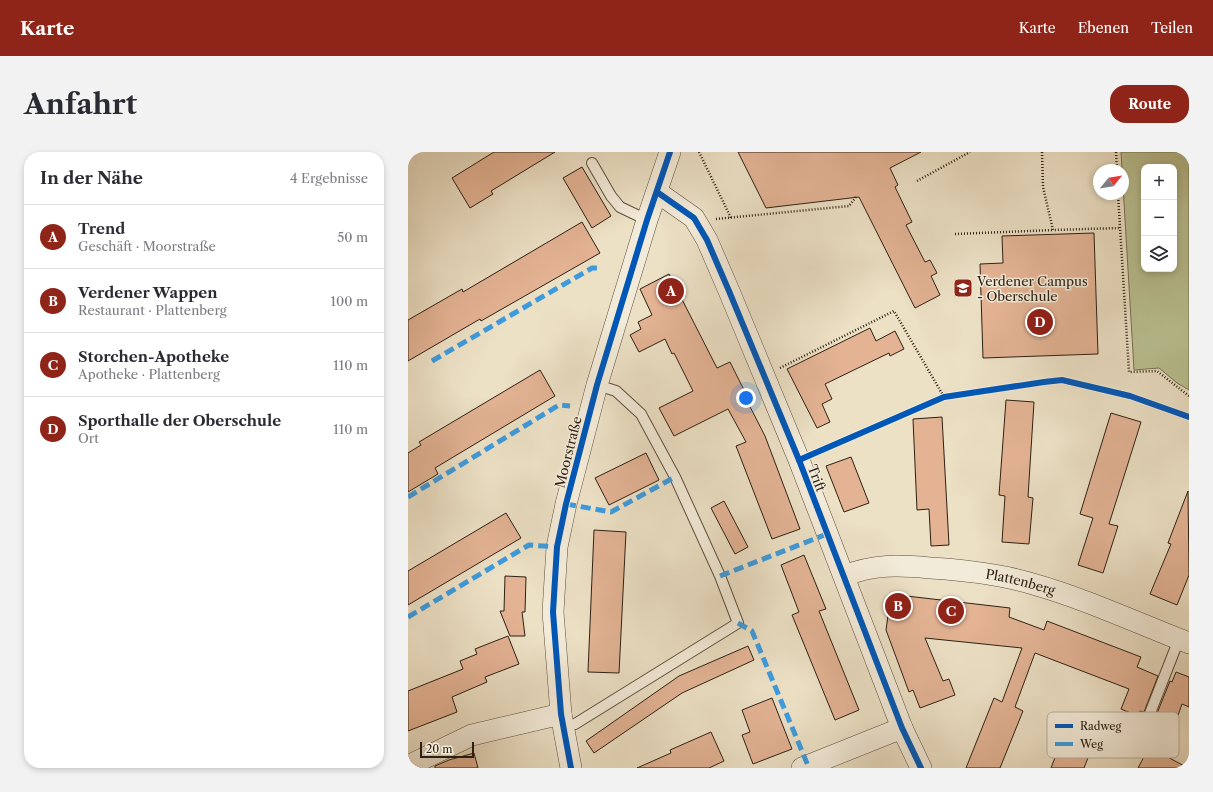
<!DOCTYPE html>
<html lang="de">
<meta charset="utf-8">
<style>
:root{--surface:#fff;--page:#f2f2f3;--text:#2b2b33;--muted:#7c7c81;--line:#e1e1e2;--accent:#8f2418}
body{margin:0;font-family:"Libre Caslon Text",serif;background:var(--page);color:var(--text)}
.controls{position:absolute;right:12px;top:12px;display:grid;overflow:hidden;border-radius:8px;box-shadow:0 2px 6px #0003}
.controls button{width:36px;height:36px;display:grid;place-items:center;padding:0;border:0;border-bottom:1px solid var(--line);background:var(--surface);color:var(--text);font:20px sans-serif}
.compass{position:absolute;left:685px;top:12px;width:36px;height:36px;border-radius:50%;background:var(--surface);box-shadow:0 2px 6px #0003;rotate:60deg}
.scale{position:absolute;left:12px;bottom:10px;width:54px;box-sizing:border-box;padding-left:4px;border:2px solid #2d2014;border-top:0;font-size:11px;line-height:14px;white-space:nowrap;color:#2d2014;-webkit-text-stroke:3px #f3ebd9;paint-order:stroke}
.you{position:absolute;left:338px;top:246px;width:14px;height:14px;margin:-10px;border:3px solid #fff;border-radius:50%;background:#1a73e8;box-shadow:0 0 0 6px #1a73e833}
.badge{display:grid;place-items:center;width:26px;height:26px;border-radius:50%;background:var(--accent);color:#fff;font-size:13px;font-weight:700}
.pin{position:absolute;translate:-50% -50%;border:2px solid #fff;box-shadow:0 1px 4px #0006}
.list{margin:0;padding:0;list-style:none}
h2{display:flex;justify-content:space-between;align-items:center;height:52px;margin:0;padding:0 16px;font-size:17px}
h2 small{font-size:13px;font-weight:400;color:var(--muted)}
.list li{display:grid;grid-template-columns:26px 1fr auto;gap:12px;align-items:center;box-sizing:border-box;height:64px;padding:0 16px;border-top:1px solid var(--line)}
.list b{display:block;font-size:15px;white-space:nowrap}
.list p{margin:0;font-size:13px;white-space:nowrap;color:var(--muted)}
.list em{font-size:13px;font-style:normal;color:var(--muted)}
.icon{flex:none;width:22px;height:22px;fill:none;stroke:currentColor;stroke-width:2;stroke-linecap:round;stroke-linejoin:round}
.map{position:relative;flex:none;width:781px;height:616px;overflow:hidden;border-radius:16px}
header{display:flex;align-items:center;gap:24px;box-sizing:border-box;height:56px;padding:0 20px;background:var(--accent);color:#fff}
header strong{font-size:19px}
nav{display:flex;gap:22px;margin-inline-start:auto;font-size:14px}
.intro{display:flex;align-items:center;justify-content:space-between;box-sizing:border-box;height:96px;padding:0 24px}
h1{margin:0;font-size:28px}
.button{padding:10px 18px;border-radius:16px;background:var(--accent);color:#fff;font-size:14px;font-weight:700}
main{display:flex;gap:24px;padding:0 24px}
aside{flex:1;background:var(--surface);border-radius:16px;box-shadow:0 2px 6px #0003}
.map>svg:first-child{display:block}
</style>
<header>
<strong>Karte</strong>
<nav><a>Karte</a><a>Ebenen</a><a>Teilen</a></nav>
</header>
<div class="intro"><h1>Anfahrt</h1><a class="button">Route</a></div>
<main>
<aside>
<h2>In der Nähe<small>4 Ergebnisse</small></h2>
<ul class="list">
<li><span class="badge">A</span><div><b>Trend</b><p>Geschäft · Moorstraße</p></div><em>50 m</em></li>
<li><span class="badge">B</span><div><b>Verdener Wappen</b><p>Restaurant · Plattenberg</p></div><em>100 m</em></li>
<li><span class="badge">C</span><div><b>Storchen-Apotheke</b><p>Apotheke · Plattenberg</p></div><em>110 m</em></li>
<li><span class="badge">D</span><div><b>Sporthalle der Oberschule</b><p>Ort</p></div><em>110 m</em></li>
</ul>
</aside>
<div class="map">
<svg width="781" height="616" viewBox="0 0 781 616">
<rect width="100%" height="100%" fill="#ece0c5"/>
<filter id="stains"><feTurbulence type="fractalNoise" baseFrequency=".005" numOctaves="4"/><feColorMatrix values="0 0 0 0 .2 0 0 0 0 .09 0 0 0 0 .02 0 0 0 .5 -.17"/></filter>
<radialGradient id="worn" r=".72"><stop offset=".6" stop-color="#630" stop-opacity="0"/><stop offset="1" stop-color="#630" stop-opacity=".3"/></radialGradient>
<path fill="#bac293" stroke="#747154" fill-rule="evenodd" d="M 713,0 L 781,0 L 781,238 L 769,231 L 751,216 L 726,218 ZM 736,15 L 766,15 L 766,117 L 736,117 Z"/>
<g fill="#e3b394" stroke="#2d2014">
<polygon points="86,0 147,0 83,39 85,42 62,56 44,26"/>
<polygon points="330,0 513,0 482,16 490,33 487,35 504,70 498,73 517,110 522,108 529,121 523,124 532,143 507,156 451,45 358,56"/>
<polygon points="174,15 203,64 184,76 155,26"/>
<polygon points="174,70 192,101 73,169 72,167 0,209 0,168 54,137 55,140"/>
<polygon points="686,81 690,202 575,206 572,112 595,111 594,84"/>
<polygon points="261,122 309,216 322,210 336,238 334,239 357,284 392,377 364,387 328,294 338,290 320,257 266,284 251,256 285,239 266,201 264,202 257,187 231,200 222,183 233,177 230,170 244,163 232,137"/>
<polygon points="462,176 468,189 487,179 496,197 482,204 481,201 417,232 424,247 414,252 422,270 409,276 379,217"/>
<polygon points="132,218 147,244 27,316 30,322 0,340 0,301 13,293 11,290"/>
<polygon points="598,248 626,250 620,345 625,346 621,392 594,390 597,344 591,343"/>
<polygon points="703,261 733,270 701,372 710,374 695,421 670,413 685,366 672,362"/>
<polygon points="534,265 541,393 523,394 521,357 509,358 505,267"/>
<polygon points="238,301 251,328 201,353 187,326"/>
<polygon points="443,305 461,351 436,360 418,314"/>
<polygon points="780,339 781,423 769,453 742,442 763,392 760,391"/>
<polygon points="316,349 340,395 327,402 303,356"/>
<polygon points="98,361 113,386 0,453 0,419"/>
<polygon points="186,378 218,380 211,521 180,520"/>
<polygon points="396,403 418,457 411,459 451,558 427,568 384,463 391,460 373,413"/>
<polygon points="97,424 118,425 117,460 114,460 117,484 102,484 92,459 96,459"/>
<polygon points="490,443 602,456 601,465 636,478 639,469 733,505 729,515 750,524 736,560 732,559 730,564 713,557 721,537 627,501 607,555 615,559 592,616 558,616 586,546 594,550 614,496 517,486 535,529 541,527 547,543 512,556 505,538 501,540 478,478 482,449 485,444"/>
<polygon points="100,484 111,512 77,525 79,530 44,545 49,560 0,579 0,539 55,517 52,509 69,502 67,497"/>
<polygon points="340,494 346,508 274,541 186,601 178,589 271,524"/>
<polygon points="768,520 781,525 781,555 774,552 767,572 748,564 762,529 764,530"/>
<polygon points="364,546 384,597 345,612 334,583 342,580 334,558"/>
<polygon points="658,577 687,588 676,616 643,616"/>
<polygon points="303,580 316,609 301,616 229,616 263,601 262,598"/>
<polygon points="741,595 780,616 730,616"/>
<polygon points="66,601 70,616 27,616 27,614 41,608"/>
</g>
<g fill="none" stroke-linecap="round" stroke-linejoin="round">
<defs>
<g id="lane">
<polyline points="184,11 203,44 212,55 239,68"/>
<polyline points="155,574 167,572 330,471 312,424 267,325 233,262 208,239 189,233"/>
<polyline points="737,574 771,487"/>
</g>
<g id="street">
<polyline points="249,40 286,66 299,88 321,139 391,308 494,576 513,616"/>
<path id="s1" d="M 436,424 C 466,412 491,413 522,416 C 556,418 592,422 625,432 C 678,447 729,471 781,491"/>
<polyline points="0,614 64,583 153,562"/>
<polyline points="163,616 153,562 145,460 149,395 158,352 189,233 239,68 262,0"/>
<polyline points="394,616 494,576"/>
</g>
</defs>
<use href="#lane" stroke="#5d5040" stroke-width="12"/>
<use href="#street" stroke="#5d5040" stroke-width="22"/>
<g stroke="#2d2014" stroke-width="2.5" stroke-dasharray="1 2" stroke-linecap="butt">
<polyline points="291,0 323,66"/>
<polyline points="634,0 635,35 645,78 712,76"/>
<polyline points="708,0 709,18"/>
<polyline points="509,29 562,0"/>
<polyline points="710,42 721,220 749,219 781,244"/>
<polyline points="308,67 441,54 448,45"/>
<polyline points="547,82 645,78"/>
<polyline points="372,216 486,159 536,245"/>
</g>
<use href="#lane" stroke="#f3ebd9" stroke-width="10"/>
<use href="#street" stroke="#f3ebd9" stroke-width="21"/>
<g stroke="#3d9bde" stroke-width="5" stroke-dasharray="10 5" stroke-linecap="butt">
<polyline points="24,209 184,116 191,116"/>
<polyline points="0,345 151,253 162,254"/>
<polyline points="158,352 203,360 267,325"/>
<polyline points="312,424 419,382"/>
<polyline points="0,465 121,393 149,395"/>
<polyline points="330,471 344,479 401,616"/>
</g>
<defs>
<g id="cycleway">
<polyline points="249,40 286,66 299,88 321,139 391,308 494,576 513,616"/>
<polyline points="391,308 536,245 636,230 654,228 722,244 781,265"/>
<polyline points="163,616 153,562 145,460 149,395 158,352 189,233 239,68 262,0"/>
</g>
</defs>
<use href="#cycleway" stroke="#f3ebd9" stroke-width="8"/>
<use href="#cycleway" stroke="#0057b8" stroke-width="6"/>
</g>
<defs>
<symbol id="school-square" viewBox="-11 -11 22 22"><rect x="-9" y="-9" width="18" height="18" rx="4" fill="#8f2418" stroke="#f3ebd9"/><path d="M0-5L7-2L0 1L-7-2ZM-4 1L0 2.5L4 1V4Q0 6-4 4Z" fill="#fff"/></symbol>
</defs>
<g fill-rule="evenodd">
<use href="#school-square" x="544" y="125" width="22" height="22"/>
</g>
<g text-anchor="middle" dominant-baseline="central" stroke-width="3" stroke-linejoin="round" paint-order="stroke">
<g font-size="13" fill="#2d2014" stroke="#f3ebd9" text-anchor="start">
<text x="569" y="129">Verdener Campus<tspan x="569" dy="15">- Oberschule</tspan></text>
</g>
<g font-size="13" fill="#2d2014" stroke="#f3ebd9">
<text transform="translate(160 300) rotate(-76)">Moorstraße</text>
<text transform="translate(409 326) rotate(69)">Trift</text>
<text stroke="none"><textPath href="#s1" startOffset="179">Plattenberg</textPath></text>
</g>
</g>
<rect x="639" y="560" width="132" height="46" rx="6" fill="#f3ebd9" stroke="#b8ae9e" stroke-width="1"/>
<rect x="647" y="572" width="18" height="4" fill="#0057b8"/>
<rect x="647" y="590" width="18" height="4" fill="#3d9bde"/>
<g font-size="11" fill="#2d2014">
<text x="672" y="578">Radweg</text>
<text x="672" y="596">Weg</text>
</g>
<rect width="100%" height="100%" filter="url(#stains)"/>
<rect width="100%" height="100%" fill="url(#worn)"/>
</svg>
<div class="controls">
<button>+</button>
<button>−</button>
<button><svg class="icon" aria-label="layers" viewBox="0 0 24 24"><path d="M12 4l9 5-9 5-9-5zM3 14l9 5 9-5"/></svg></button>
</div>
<svg class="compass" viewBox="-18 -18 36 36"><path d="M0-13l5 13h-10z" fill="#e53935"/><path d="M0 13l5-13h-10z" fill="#7c7c81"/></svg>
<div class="scale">20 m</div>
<div class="you"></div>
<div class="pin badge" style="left:263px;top:139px">A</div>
<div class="pin badge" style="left:490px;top:454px">B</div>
<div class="pin badge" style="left:543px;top:459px">C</div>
<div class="pin badge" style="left:632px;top:170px">D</div>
</div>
</main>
